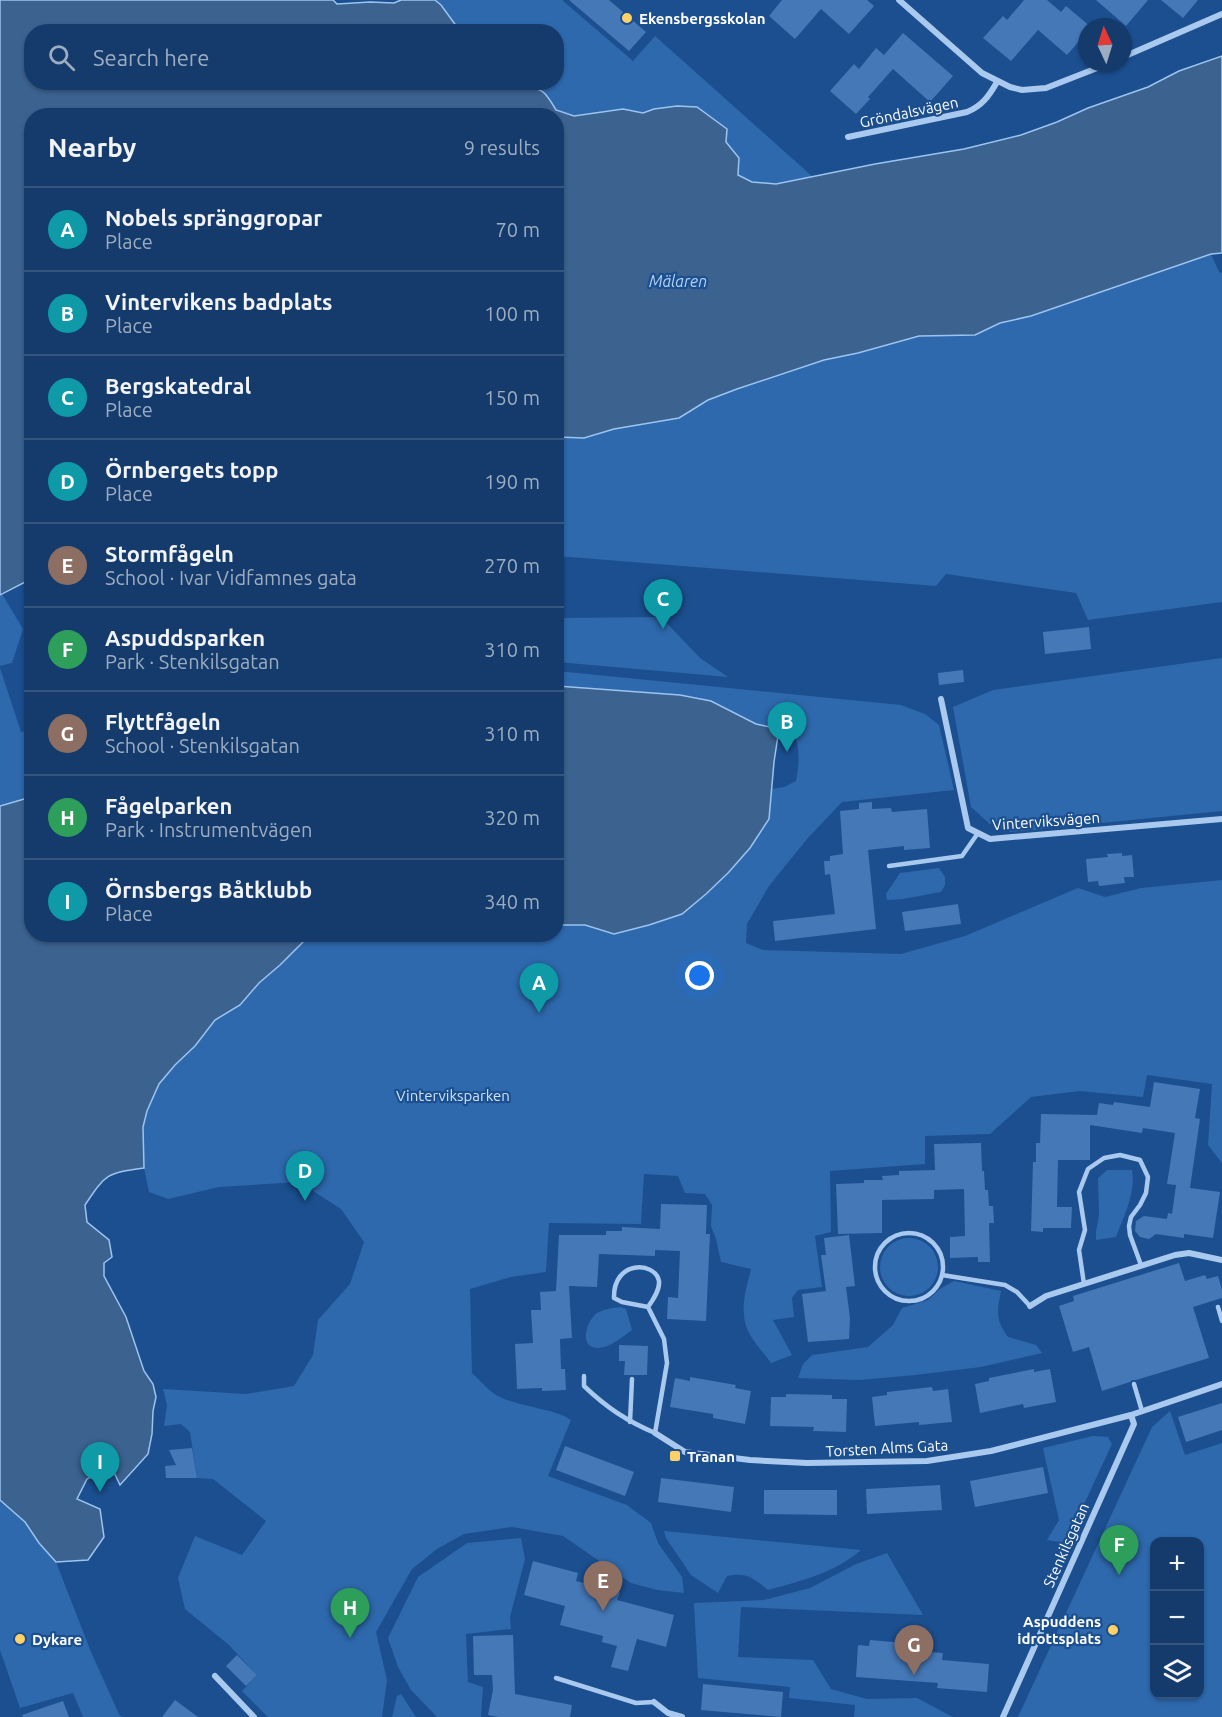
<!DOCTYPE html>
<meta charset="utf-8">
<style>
:root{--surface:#143b6b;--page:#1d4271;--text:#f1f3f6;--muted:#9dadc1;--line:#33557e;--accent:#ffd166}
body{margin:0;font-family:Ubuntu,sans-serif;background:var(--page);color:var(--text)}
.controls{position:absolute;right:18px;bottom:18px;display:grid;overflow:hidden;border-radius:12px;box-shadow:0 2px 4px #0004}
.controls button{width:54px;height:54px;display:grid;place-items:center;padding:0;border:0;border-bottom:2px solid var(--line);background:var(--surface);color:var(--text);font:30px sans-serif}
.compass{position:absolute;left:1078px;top:18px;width:54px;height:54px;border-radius:50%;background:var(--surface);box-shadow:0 2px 4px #0004;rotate:356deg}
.you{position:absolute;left:700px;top:976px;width:21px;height:21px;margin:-15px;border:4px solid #fff;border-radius:50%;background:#1a73e8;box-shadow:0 0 0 9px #1a73e833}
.badge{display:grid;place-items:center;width:39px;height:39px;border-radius:50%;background:var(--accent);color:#fff;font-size:20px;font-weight:700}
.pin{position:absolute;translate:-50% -50px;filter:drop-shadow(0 2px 3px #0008)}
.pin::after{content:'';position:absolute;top:32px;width:21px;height:18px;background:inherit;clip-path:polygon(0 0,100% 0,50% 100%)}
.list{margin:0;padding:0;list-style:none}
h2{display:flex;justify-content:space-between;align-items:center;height:78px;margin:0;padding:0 24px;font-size:26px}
h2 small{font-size:20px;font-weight:400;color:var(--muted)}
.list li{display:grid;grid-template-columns:39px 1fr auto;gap:18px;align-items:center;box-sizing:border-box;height:84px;padding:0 24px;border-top:2px solid var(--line)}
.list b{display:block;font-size:22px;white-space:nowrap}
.list p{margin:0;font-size:20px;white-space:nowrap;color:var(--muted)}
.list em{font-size:20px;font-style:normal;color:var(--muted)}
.icon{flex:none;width:33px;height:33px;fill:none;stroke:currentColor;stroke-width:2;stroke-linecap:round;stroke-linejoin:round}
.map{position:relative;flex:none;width:1222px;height:1717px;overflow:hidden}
.search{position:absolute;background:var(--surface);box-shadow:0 2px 4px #0004;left:24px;top:24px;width:540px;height:66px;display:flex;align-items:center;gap:15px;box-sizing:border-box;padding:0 21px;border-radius:24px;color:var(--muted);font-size:22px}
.panel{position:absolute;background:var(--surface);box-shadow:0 2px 4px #0004;left:24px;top:108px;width:540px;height:834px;border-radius:24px}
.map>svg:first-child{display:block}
</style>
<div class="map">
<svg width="1222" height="1717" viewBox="0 0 1222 1717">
<rect width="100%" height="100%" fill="#1b4f8f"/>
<g fill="#2e69ad" fill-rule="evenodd">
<path d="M 435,0 L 562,0 L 633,61 L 655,36 L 813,177 L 776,184 L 752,182 L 738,175 L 739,158 L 726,142 L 654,109 L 643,113 L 623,109 L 574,116 L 556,110 C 546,93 544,88 524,87 L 519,83 L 556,82 L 556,32 L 460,31 L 441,5 Z"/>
<polygon points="1211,254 1219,272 1222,273 1222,602 1088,620 1076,593 946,574 936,586 557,556 556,437 584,438 614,429 679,418 708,400 737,389 824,360 858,353 919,336 975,335 1000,323 1031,316"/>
<polygon points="2,594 23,629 12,663 0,666 0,595"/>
<polygon points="661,617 700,658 728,677 557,662 557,618"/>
<polygon points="1222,658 1222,811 1011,832 990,824 971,807 953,707 993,690"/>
<polygon points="0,668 21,732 32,729 31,797 0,806"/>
<path d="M 557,671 L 901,705 L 925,714 L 939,725 L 954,790 L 842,802 L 807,839 L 769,886 L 747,924 L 746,943 L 763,950 L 901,954 L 965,936 L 1078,888 L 1105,897 L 1141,888 L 1222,880 L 1222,1163 L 1208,1145 L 1212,1084 L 1147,1075 L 1143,1097 L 1080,1091 L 1031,1097 L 990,1134 L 925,1136 L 925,1164 L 830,1171 L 831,1232 L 815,1236 L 822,1287 L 798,1290 L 792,1298 L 794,1317 L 773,1320 L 792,1355 L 771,1363 C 764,1353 753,1342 748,1331 C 739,1310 746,1290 751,1269 L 721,1262 L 716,1239 L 711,1226 L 712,1205 L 705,1194 L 685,1193 L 678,1176 L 644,1174 L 641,1224 L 549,1223 L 546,1272 L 511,1277 L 470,1289 L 472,1373 C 480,1380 490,1393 500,1397 C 520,1407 555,1409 571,1420 L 548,1476 L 627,1505 L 651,1523 L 658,1543 L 682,1577 L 684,1593 L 657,1590 L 631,1583 L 563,1536 L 512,1527 L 464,1534 L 437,1549 L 412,1569 L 376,1632 L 387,1680 L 382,1717 L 268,1717 L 242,1691 L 257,1675 L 229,1645 L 185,1609 L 178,1578 L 195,1536 L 242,1555 L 266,1521 L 213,1479 L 197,1478 L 190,1432 L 181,1424 L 164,1426 L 167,1405 L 163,1389 L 246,1394 L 294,1386 L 313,1355 L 318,1320 L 350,1284 L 364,1242 L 341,1209 L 299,1182 L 219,1187 L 168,1199 L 149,1192 L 144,1168 L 143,1127 L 147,1111 L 159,1084 L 175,1065 L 195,1046 L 215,1020 L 240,1005 L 259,983 L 280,965 L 310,935 L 556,934 L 557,925 L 585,925 L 614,934 L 706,894 L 728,873 L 750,848 L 769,819 L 772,789 L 784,787 L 796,781 C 799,764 801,748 793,731 L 756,724 L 711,701 L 614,690 L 557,686 Z"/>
<polygon points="939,868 945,877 945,885 941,892 903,899 887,900 886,894 900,873"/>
<path d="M 1107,1170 L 1132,1170 C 1136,1193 1124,1216 1116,1237 L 1096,1240 L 1096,1232 L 1099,1215 L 1098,1178 Z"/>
<circle cx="909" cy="1267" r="29"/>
<path d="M 954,1281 L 1001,1291 C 997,1312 995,1319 1008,1337 L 1036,1345 L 1042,1353 L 981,1367 L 915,1375 L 860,1380 L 798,1378 L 803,1364 L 812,1355 L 868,1347 L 893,1325 L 902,1308 L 928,1300 L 940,1289 Z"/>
<path d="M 620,1307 L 626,1309 L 632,1330 C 622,1337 611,1347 599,1348 C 578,1349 586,1321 597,1313 C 604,1309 613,1308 620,1307 Z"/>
<path d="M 1170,1411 L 1185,1455 L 1222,1443 L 1222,1717 L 1018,1717 L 1152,1427 ZM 1154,1542 L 1200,1542 L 1200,1694 L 1154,1694 Z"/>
<polygon points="1093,1436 1108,1437 1112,1444 1066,1543 1047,1540 1059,1520 1043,1448"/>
<polygon points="0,1500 25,1522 39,1543 56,1562 91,1652 119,1714 122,1717 83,1717 73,1693 20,1708 0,1650"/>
<path d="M 664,1531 L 861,1550 C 834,1573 801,1581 768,1590 C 753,1578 747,1572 727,1576 L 718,1593 L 691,1575 L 666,1538 Z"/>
<polygon points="521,1538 525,1559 510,1617 511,1629 466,1634 468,1682 483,1687 481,1717 437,1717 411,1690 398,1667 388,1638 418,1577 467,1543"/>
<polygon points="887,1553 923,1615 741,1607 738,1657 813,1660 831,1689 867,1699 917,1698 953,1717 854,1717 855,1705 789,1698 790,1687 698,1678 694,1603 764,1600 810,1588 856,1564"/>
<polygon points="401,1694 416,1717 392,1717 397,1696"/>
</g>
<g fill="#3c6290" stroke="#9cc4f0" stroke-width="1.5">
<path d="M 0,0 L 333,0 L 337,4 L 370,2 L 394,3 L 401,0 L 435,0 L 441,5 L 460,31 L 32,32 L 32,82 L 519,82 L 524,87 C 544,88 546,93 556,110 L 574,116 L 623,109 L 643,113 L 654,109 L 677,106 L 697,107 L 727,129 L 726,142 L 739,158 L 738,175 L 752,182 L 776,184 L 875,164 L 964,149 L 1021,135 L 1057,122 L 1088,108 L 1148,87 L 1179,71 L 1222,56 L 1222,253 L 1211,254 L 1031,316 L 1000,323 L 975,335 L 919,336 L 858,353 L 824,360 L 737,389 L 708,400 L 679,418 L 614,429 L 584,438 L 557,437 L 556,116 L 32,116 L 31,579 L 0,595 Z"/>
<polygon points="557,686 680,695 711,701 756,724 779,729 774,762 769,819 750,848 728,873 706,894 682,914 649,925 614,934 585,925 557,925"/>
<path d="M 31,797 L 32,934 L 310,935 L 280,965 L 259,983 L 240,1005 L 215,1020 L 195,1046 L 175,1065 L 159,1084 L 147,1111 L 143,1127 L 144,1168 C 106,1173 106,1174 85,1205 L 87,1222 L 109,1240 L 112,1257 L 104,1263 L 104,1276 L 126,1317 L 144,1371 L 153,1384 L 156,1397 L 153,1411 L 152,1434 L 148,1454 L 120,1485 L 111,1466 L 87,1479 L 77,1499 L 100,1509 L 104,1537 L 88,1560 L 56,1562 L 39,1543 L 25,1522 L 0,1500 L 0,806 Z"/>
</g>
<g fill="#4478b7">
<polygon points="569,0 609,0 646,32 629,51"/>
<polygon points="782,0 867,0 874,6 849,34 821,9 795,39 769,16"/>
<polygon points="1024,0 1047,0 1061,12 1066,6 1091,27 1087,27 1087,32 1067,55 1038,30 1011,61 983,38 1003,16 1007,20"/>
<polygon points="1096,0 1148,0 1126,26"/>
<polygon points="1161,0 1198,0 1183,18"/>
<polygon points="903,33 953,76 930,102 893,69 868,97 870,99 856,114 830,91 854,64 859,69 876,48 884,55"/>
<polygon points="1089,627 1091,649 1045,654 1043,632"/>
<polygon points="963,670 964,682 939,685 938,673"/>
<polygon points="872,802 872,809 891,808 892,812 927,809 930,848 904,850 904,846 868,850 876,929 775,941 773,921 835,914 830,874 825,875 824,861 830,861 830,856 843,854 840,811 859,809 859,803"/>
<polygon points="1122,853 1122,856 1132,855 1134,877 1124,877 1125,883 1099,886 1098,881 1088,882 1086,859 1108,857 1107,854"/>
<polygon points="958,904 961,924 905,931 902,912"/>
<polygon points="1154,1082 1200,1089 1195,1118 1200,1119 1190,1188 1220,1192 1213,1238 1184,1234 1184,1238 1156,1234 1149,1239 1140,1237 1135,1231 1136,1221 1144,1216 1167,1219 1168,1213 1172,1214 1176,1185 1167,1184 1175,1133 1143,1128 1142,1133 1090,1125 1090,1160 1058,1160 1057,1207 1072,1207 1071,1228 1043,1228 1043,1232 1031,1231 1033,1162 1036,1162 1036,1143 1040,1143 1041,1114 1097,1115 1099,1103 1113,1105 1114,1102 1150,1107"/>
<polygon points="981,1143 982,1171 984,1171 985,1190 988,1190 989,1206 993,1206 994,1223 989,1223 990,1262 978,1262 978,1257 950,1258 950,1237 965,1236 964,1189 934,1190 934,1199 882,1200 882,1233 838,1234 836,1184 864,1183 864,1180 883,1180 882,1176 899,1175 899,1171 935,1170 934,1144"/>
<polygon points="661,1204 707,1205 706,1234 710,1234 706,1321 667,1319 668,1297 678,1298 680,1251 655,1250 655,1256 599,1254 597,1287 569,1286 572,1338 560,1339 561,1369 565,1369 566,1390 542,1391 542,1388 517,1389 515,1344 533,1343 531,1310 541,1310 540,1292 556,1291 559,1235 606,1235 606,1231 622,1231 622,1227 660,1229"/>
<polygon points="849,1235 855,1286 846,1287 850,1318 849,1339 808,1342 802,1294 826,1291 821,1255 826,1255 824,1238"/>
<polygon points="1179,1263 1185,1281 1205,1275 1207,1279 1218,1276 1222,1290 1222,1298 1193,1307 1209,1358 1136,1380 1132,1380 1130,1382 1102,1391 1089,1347 1073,1352 1059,1306 1074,1301 1073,1296"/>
<polygon points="619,1345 648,1346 647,1375 624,1375 625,1361 619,1361"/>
<polygon points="1034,1369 1034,1372 1050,1369 1056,1402 1024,1408 1023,1404 980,1413 975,1384 989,1381 989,1378"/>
<polygon points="690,1377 736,1385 735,1388 751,1391 745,1424 713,1418 713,1414 670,1407 675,1378 690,1381"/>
<polygon points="932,1387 933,1391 948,1389 952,1422 919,1425 919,1422 875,1426 872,1397 887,1395 887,1392"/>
<polygon points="786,1394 832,1395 832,1399 847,1399 846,1432 813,1431 814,1427 770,1426 771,1397 786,1397"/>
<polygon points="1222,1403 1222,1430 1186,1442 1178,1417"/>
<polygon points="565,1446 634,1472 625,1496 556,1470"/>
<polygon points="192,1448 197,1478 166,1478 165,1466 176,1465 169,1450"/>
<polygon points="1043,1467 1048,1493 975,1507 970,1481"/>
<polygon points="661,1478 734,1487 731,1512 658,1502"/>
<polygon points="940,1485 942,1510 867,1514 866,1489"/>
<polygon points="764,1490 837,1490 837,1515 764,1514"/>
<polygon points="533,1561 578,1573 576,1581 620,1592 617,1600 674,1615 666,1647 637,1639 628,1671 611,1667 617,1646 602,1642 603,1636 560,1625 565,1606 524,1595"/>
<polygon points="513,1635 515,1694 572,1705 570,1717 498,1717 488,1715 493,1690 492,1675 474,1675 473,1636"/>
<polygon points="870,1640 916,1644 915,1651 943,1653 942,1660 989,1664 987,1692 937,1688 938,1683 856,1677 858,1645 869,1646"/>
<polygon points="237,1655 257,1675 246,1686 226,1666"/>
<polygon points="703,1684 783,1692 781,1717 701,1710"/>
<polygon points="175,1700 198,1717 162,1717"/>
<polygon points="63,1701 69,1717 23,1717 22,1715"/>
</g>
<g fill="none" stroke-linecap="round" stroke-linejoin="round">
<g stroke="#a9c9ee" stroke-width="4.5">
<polyline points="889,866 962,856 978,833"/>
<circle cx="909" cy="1267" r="34"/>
<polyline points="942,1275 1005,1285 1017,1292 1030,1306"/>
<polyline points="1084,1284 1079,1250 1085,1230 1079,1192 1088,1169 1104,1158 1120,1155 1140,1160 1148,1177 1146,1193 1140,1205 1131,1217 1129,1226 1130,1235 1141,1265"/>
<polyline points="1218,1307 1222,1321"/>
<path d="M 584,1376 L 584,1386 C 607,1408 627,1421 655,1433 L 667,1363 L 664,1339 L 648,1307 C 653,1300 660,1290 659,1281 C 655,1261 613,1260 614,1298 L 622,1302 L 648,1307"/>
<polyline points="1134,1384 1142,1411"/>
<polyline points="630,1422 632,1379"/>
<polyline points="556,1678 636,1703 654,1702"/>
</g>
<g stroke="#a9c9ee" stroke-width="6">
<polyline points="899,0 982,73 1010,87 1022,90 1046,88 1110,63"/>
<polyline points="1123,57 1222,14"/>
<path d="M 848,137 L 967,112 C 982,106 989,96 997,82"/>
<polyline points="941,699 968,828 990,839 1222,819"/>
<polyline points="1030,1306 1046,1296 1175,1255 1189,1253 1222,1260"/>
<polyline points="655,1433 685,1452 750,1460 807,1463 927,1461 991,1451 1131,1415 1222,1384"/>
<polyline points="215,1676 254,1717"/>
<polyline points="654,1702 668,1713 682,1717"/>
<polyline points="1003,1717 1134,1424 1131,1415"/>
</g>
</g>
<g fill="#ffd166" stroke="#1b4f8f" stroke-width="2">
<circle cx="627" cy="18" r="6"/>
<rect x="669" y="1450" width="12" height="12" rx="3"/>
<circle cx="1113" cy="1630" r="6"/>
<circle cx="20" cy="1639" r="6"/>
</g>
<g text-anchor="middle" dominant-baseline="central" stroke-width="4.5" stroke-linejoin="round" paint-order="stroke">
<g font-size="15" font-weight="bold" fill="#fff" stroke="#1b4f8f" text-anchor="start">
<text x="639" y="18">Ekensbergsskolan</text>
<text x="687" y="1456">Tranan</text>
<text x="1101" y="1621" text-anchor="end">Aspuddens<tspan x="1101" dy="17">idrottsplats</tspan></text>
<text x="32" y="1639">Dykare</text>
</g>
<g font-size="15" fill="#fff" stroke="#1b4f8f">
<text transform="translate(909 112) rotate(-12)">Gröndalsvägen</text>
<text transform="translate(1046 821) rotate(-4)">Vinterviksvägen</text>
<text transform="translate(887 1448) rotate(-3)">Torsten Alms Gata</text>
<text transform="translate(1066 1545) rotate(-66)">Stenkilsgatan</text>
</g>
<g font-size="15" fill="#cfe3fa" stroke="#1b4f8f">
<text x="453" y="1095">Vinterviksparken</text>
</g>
<g font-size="16" font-style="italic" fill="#b5d3f5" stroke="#1b4f8f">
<text x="678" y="281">Mälaren</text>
</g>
</g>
</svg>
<div class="controls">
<button>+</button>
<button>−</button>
<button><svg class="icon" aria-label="layers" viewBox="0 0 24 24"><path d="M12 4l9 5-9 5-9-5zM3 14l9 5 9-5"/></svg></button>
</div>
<svg class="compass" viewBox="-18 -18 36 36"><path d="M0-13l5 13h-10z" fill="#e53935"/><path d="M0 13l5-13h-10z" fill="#9dadc1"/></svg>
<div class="you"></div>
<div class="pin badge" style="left:539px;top:1013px;background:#0f9aa8">A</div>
<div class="pin badge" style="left:787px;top:752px;background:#0f9aa8">B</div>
<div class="pin badge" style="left:663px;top:629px;background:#0f9aa8">C</div>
<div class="pin badge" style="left:305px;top:1201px;background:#0f9aa8">D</div>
<div class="pin badge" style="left:603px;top:1611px;background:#8d6e63">E</div>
<div class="pin badge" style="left:1119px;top:1575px;background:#2e9e5b">F</div>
<div class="pin badge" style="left:914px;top:1675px;background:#8d6e63">G</div>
<div class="pin badge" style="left:350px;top:1638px;background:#2e9e5b">H</div>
<div class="pin badge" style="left:100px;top:1492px;background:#0f9aa8">I</div>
<div class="search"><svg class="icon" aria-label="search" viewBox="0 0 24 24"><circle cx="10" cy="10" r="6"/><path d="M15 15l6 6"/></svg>Search here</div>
<section class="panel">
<h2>Nearby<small>9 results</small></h2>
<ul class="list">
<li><span class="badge" style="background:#0f9aa8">A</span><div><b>Nobels spränggropar</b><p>Place</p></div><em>70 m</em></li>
<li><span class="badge" style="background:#0f9aa8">B</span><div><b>Vintervikens badplats</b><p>Place</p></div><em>100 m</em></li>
<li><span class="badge" style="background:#0f9aa8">C</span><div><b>Bergskatedral</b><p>Place</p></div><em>150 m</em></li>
<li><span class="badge" style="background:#0f9aa8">D</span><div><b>Örnbergets topp</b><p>Place</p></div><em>190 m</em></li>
<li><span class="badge" style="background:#8d6e63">E</span><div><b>Stormfågeln</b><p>School · Ivar Vidfamnes gata</p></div><em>270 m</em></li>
<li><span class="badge" style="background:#2e9e5b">F</span><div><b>Aspuddsparken</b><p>Park · Stenkilsgatan</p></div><em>310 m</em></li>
<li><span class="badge" style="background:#8d6e63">G</span><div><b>Flyttfågeln</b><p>School · Stenkilsgatan</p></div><em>310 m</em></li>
<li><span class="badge" style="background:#2e9e5b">H</span><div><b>Fågelparken</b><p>Park · Instrumentvägen</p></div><em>320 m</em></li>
<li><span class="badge" style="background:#0f9aa8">I</span><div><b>Örnsbergs Båtklubb</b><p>Place</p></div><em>340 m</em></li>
</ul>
</section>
</div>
